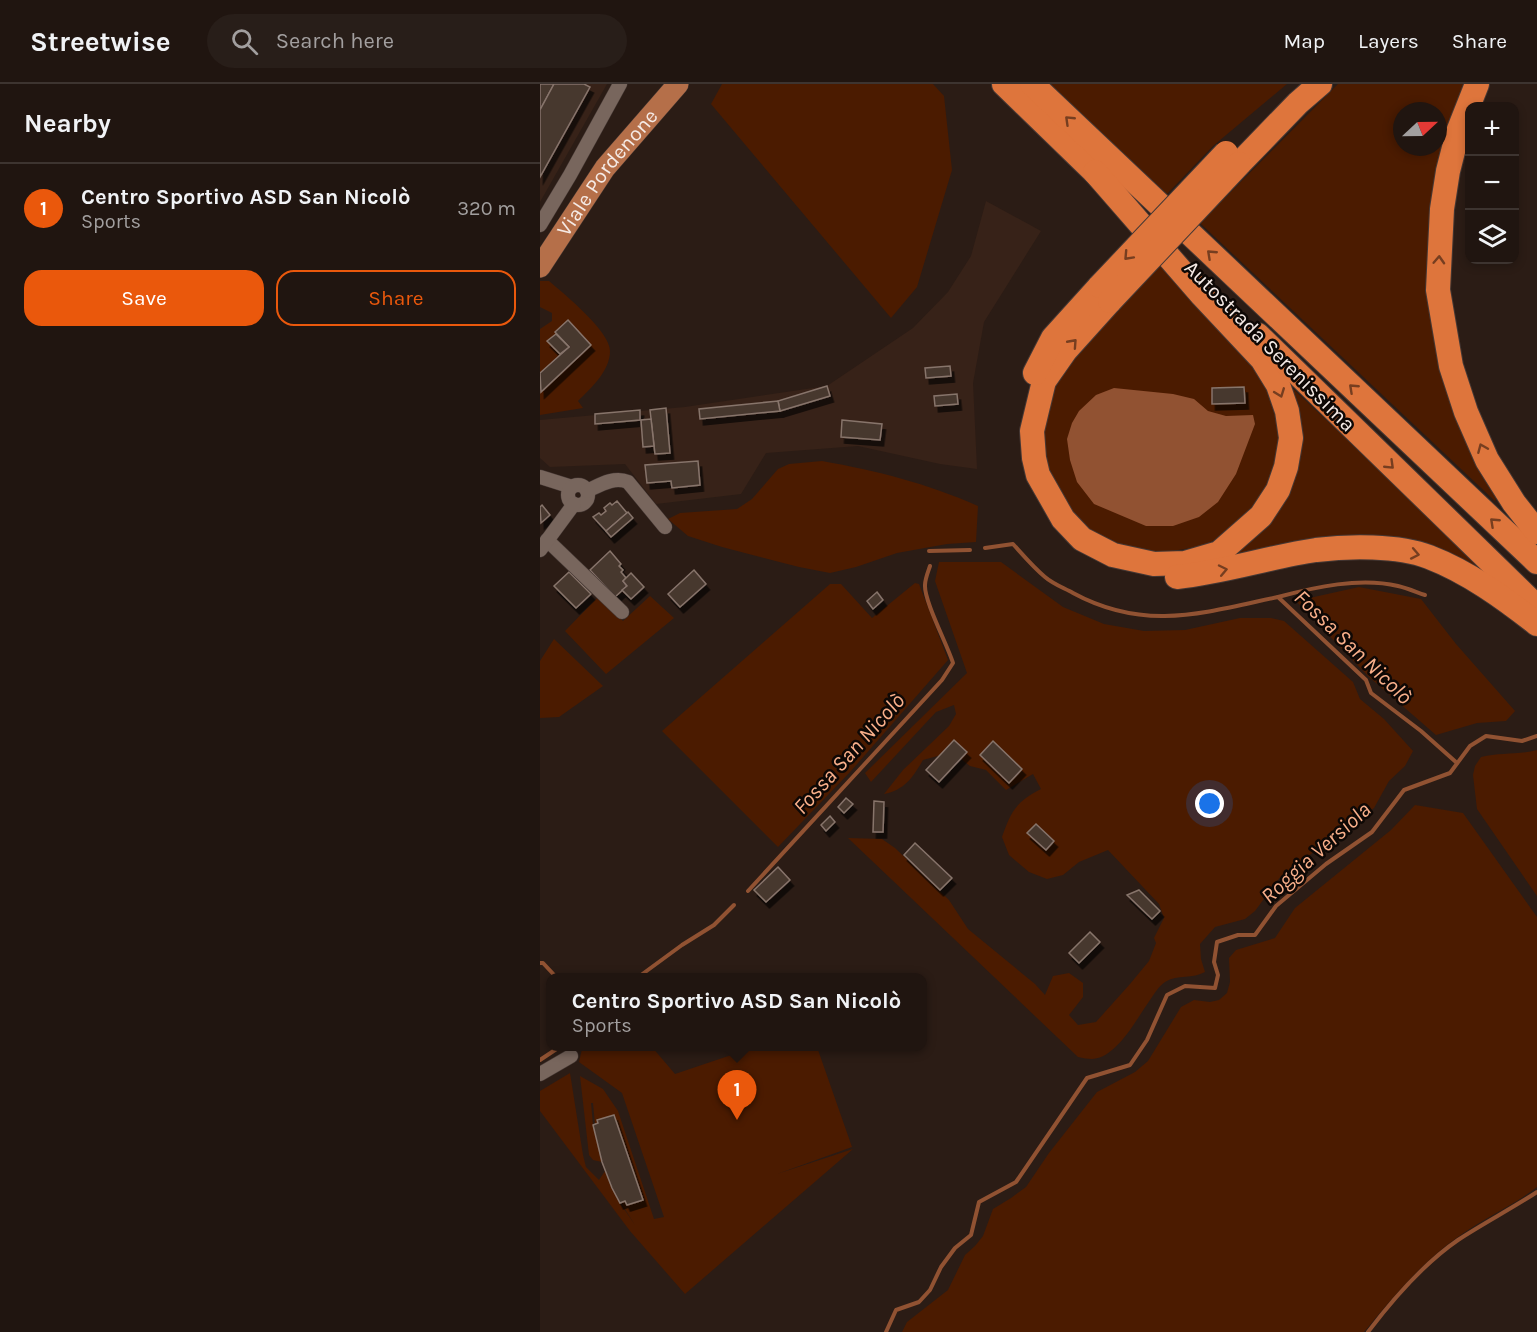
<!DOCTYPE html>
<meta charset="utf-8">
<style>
:root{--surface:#201510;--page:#281e19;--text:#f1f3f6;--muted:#a29f9f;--line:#3d3430;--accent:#ea580c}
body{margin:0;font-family:Karla,sans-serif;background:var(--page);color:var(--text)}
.controls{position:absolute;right:18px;top:18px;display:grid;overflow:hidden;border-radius:12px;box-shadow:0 3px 9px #0003}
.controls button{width:54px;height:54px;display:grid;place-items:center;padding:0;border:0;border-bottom:2px solid var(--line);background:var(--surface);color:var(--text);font:30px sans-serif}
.compass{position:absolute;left:853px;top:18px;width:54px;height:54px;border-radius:50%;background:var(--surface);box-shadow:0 3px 9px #0003;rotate:68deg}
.you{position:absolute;left:670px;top:720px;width:21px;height:21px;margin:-15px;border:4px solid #fff;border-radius:50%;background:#1a73e8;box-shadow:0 0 0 9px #1a73e833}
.badge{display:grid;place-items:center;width:39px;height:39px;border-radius:50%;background:var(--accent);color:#fff;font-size:20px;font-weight:700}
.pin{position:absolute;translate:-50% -50px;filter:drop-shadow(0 2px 3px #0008)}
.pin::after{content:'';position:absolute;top:32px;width:21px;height:18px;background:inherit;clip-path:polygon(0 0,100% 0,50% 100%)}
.popup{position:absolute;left:6px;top:889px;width:381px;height:78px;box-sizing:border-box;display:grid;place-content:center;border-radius:12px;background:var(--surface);filter:drop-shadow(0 2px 4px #0005);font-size:20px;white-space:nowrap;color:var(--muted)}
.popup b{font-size:22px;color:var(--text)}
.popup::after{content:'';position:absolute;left:50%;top:100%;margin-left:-12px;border:12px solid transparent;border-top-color:var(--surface)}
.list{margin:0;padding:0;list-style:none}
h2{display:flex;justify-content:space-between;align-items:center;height:78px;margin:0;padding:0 24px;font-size:26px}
h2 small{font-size:20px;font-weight:400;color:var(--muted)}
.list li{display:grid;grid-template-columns:39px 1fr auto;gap:18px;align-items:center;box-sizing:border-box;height:90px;padding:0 24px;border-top:2px solid var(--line)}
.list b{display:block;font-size:22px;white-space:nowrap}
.list p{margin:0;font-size:20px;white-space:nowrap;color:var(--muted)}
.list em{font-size:20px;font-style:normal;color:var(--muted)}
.actions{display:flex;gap:12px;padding:18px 24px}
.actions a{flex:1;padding:14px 0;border:2px solid var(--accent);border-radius:18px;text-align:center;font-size:21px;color:var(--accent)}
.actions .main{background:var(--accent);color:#fff}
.icon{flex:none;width:33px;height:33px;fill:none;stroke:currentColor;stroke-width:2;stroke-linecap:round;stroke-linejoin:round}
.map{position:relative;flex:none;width:997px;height:1248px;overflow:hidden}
header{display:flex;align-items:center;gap:36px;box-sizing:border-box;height:84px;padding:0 30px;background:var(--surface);border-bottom:2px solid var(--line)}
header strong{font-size:28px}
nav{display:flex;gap:33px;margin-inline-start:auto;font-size:21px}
.search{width:420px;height:54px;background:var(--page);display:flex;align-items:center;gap:15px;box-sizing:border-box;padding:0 21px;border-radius:33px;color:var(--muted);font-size:22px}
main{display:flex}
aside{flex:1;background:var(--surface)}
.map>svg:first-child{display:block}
</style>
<header>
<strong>Streetwise</strong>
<div class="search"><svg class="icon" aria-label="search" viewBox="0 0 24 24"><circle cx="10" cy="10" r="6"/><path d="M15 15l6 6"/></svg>Search here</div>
<nav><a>Map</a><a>Layers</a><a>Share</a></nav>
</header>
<main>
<aside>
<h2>Nearby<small></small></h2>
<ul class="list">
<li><span class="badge">1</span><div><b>Centro Sportivo ASD San Nicolò</b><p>Sports</p></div><em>320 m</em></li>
</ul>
<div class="actions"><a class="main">Save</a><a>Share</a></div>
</aside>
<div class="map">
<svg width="997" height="1248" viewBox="0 0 997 1248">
<defs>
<filter id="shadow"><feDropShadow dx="3.5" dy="6" stdDeviation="0" flood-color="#0009"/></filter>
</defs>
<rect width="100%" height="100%" fill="#2b1c15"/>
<g fill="#372218">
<polygon points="0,0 67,0 0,118"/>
<polygon points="446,117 501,147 444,238 433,299 437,385 400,380 318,362 226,369 201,410 116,420 85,380 10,383 0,374 0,336 145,323 287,302 373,244 408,208 431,172"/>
</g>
<g fill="#4b1b00" fill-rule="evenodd">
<polygon points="182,0 393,0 404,12 412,86 377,203 351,234 171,20"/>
<polygon points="510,0 747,0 673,62 627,110"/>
<path d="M 798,0 L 933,0 L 894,204 L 960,405 L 955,417 L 660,139 ZM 862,27 L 898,27 L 898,63 L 862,63 Z"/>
<polygon points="619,181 723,285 742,349 738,379 722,415 695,445 663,462 626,468 592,466 556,452 520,422 507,392 501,347 516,291"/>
<path d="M 0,197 L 9,197 C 24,210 70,247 70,267 C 70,287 51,304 38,317 L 43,324 L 0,331 L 0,245 L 12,237 L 12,229 L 0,223 Z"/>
<polygon points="747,299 973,512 897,467 654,483 743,408"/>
<path d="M 282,377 C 338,387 386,399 438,422 L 436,458 L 407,460 L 357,469 L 316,483 L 290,489 L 259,483 L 182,463 L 148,452 L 128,435 L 140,429 L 197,425 L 212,415 L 238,385 L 249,380 Z"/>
<path d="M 399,478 L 461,478 L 523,523 L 564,540 L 604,547 L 645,546 L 700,534 L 731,534 L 744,537 L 813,598 L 820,615 L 844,635 L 873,667 L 865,682 L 849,697 L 834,724 L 741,792 L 715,827 L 705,835 L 675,843 L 660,860 L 661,875 L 665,888 C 653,895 638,890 625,898 C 619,902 614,910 610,916 C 597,934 577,974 552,975 C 548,975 543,974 538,973 L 308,754 L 342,755 L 355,764 L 409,816 L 428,845 L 495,900 L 505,911 L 513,892 L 529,889 L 543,899 L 543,913 L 529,931 L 538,941 L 556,938 L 590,900 L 609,877 L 616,859 L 614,854 L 624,834 L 619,820 L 568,766 L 539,778 L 523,791 L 507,795 L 489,788 L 469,771 L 462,753 C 471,727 476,718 501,705 L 493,690 L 466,706 L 446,686 L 430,682 L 412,668 L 383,676 C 373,693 365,706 344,710 L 363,686 L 409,642 L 416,630 L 414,621 L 396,628 L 331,698 L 325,689 L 427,589 L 395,497 Z"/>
<polygon points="375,499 379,500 408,576 311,687 238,763 122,647 290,500 301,500 332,534"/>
<polygon points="819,503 881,515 916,560 975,627 966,637 937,639 896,651 828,592 756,517"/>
<polygon points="110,512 134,534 66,590 25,547 58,513 83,537"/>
<polygon points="14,555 63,602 19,633 0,634 0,577"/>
<path d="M 997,666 L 997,812 L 937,725 L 933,691 L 935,682 L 941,673 C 960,668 978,671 997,666 Z"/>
<path d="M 875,721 L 923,729 L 997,833 L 997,1103 C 971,1123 941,1135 915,1155 C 880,1180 851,1215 824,1248 L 362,1248 L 367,1238 L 408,1206 L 425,1171 L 435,1162 L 443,1152 L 453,1125 L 471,1114 L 486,1103 L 509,1069 L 557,1008 L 595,988 L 608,977 L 641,923 L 654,916 L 670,918 L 679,916 L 687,909 L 690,898 L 689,874 L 696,866 L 735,854 L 755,824 L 851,746 Z"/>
<polygon points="45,963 112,963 135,990 215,963 277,963 312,1063 237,1090 313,1065 145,1210 90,1147 0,1027 0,1007 30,989 43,1071 46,1083 59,1096 65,1087 80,1119 95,1141 81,1119 85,1117 87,1121 102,1116 74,1031 57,1036 58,1039 55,1040 53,1019 51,1019 53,1041 62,1078 53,1076 49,1071 40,992 63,1005 78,1027 114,1135 124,1133 82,1009 39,978 42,965"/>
</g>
<polygon fill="#915232" points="574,304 633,310 654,315 668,327 686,332 713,331 715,340 696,390 678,418 659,433 633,442 606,442 554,420 537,398 530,376 527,355 532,339 539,327 556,311"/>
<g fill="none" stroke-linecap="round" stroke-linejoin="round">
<g stroke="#915232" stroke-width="4">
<path d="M 445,464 L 473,460 C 483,471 493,483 505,493 C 513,500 524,504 533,509 C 605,548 663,529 738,513 L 826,596 L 831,609 L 881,647 L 917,679"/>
<polyline points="389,467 430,466"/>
<path d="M 738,513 C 775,503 820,493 858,502 C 867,504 876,508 885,511"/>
<path d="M 208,807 L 402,596 L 413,579 C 407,560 384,517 385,501 C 385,495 388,488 390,482"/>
<polyline points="0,879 3,879 17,894"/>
<polyline points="97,894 142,861 174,841 194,821"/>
<polyline points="0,976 21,962"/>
<polyline points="346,1248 356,1226 379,1218 390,1206 401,1183 415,1164 431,1151 439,1118 476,1098 547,994 590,981 607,956 627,911 645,902 675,904 678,891 674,878 677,858 698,851 715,851 736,822 786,780 832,748 864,706 910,689 930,662 946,652 982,657 997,652"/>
<path d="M 828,1248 C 853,1215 883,1180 918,1156 C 944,1139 971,1125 997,1108"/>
</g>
</g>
<g fill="#47372f" stroke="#87746b" stroke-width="1.5" filter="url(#shadow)">
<polygon points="0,0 14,0 0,26"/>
<polygon points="14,0 44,0 50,3 0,93 0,26"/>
<polygon points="28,236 51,261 1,308 0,289 29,263 15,248"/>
<polygon points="16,250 29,263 20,270 7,257"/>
<polygon points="410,282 411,292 386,294 385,284"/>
<polygon points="287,302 290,312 240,327 238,317"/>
<polygon points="704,303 705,319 672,320 672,304"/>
<polygon points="417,310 418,320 395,322 394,312"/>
<polygon points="238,317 240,327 160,335 159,325"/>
<polygon points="126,324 130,369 115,370 110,326"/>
<polygon points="100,326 100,336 55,340 55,330"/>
<polygon points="111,335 114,362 103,363 101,336"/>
<polygon points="302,336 342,340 340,356 301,353"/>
<polygon points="158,377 160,401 132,404 131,397 107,399 105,381"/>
<polygon points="77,417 87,429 66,447 53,433 59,429 61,431 66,427 64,424 70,419 72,421"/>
<polygon points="2,421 10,431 1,439 0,423"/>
<polygon points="88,428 93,434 71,453 66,447"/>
<polygon points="70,467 81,480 79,482 83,486 81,488 86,494 83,497 87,502 75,513 50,486"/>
<polygon points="154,486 166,500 140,523 128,510"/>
<polygon points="29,488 51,510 36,524 14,502"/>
<polygon points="91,489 104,503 91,515 82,506 87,502 83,497"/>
<polygon points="337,508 343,516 333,525 327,517"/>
<polygon points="414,656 427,668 399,698 386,686"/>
<polygon points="453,657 482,685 469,699 440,671"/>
<polygon points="306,714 313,720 304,729 298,723"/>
<polygon points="334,717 344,718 343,748 333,748"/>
<polygon points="290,732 295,738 286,747 281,741"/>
<polygon points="496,740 514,757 506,766 487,749"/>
<polygon points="375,759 412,794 400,806 364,771"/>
<polygon points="238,783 250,796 226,818 214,806"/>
<polygon points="599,806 620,827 612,835 587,811"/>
<polygon points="550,848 560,858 539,879 529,869"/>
<polygon points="74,1031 103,1116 87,1121 85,1117 80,1119 72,1104 62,1078 53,1041 58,1039 57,1036"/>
</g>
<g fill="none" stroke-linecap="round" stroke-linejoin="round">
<defs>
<g id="minor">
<polyline points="0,141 30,91 80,0"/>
<polyline points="0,393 32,403"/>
<circle cx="38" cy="411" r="10"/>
<path d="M 47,407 C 60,401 74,392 88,398 L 125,443"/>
<polyline points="7,456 82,528"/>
<polyline points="0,466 34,420"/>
<polyline points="0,990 31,972"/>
</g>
<g id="primary">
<path id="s1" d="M 0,183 L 65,84 L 138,0"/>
</g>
<g id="motorway">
<polyline points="464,0 566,99"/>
<polyline points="492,0 997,478"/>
<polyline points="937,0 918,48 908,87 902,125 898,206 911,282 926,328 947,376 974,419 997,448"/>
<polyline points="699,80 758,19 780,0"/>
<polyline points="555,88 662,211 722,275 738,301 747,327 751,354 746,383 738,406 721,432 679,469 645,479 614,480 573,471 542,455 523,435 498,391 494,374 492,347 504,297 525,267 570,217"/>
<polyline points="718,251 997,523"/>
<polyline points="495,289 513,254 560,202"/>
<path d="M 637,493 C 684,488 729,473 776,466 C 808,462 858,461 889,473 C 928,488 964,514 997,540"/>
</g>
</defs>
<use href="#minor" stroke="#453834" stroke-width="15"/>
<use href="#primary" stroke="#453834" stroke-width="22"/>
<use href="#motorway" stroke="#453834" stroke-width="26"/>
<use href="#minor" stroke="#78665d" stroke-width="14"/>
<use href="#primary" stroke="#b56f49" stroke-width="21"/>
<use href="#motorway" stroke="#de753c" stroke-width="24"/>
<defs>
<g id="motorway-bridge">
<polyline points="560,202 686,69"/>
<polyline points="570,217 699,80"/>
</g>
</defs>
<use href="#motorway-bridge" stroke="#453834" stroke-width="26" stroke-linecap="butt"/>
<use href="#motorway-bridge" stroke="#de753c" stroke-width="24"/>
</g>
<defs><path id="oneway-chevron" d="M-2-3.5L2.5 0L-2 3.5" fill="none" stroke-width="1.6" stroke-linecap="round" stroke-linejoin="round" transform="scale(1.5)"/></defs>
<g stroke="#763e20">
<use href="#oneway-chevron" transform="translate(529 36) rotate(-136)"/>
<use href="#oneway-chevron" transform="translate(671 170) rotate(-137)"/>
<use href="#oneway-chevron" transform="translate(588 172) rotate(133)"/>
<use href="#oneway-chevron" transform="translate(899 176) rotate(-87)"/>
<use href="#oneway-chevron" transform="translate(533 259) rotate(-48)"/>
<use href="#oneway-chevron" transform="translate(813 304) rotate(-137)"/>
<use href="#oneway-chevron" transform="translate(740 309) rotate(69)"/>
<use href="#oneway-chevron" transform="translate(942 364) rotate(-113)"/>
<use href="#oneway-chevron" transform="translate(850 381) rotate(44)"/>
<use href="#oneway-chevron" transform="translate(954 438) rotate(-137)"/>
<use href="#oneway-chevron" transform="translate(875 470) rotate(11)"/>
<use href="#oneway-chevron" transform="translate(683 486) rotate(-12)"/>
</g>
<g text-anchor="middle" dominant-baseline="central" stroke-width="5" stroke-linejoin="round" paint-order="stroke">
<g font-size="21" fill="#f5eae5" stroke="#0e0805">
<text stroke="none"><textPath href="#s1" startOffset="116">Viale Pordenone</textPath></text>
<text transform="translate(730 262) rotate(45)">Autostrada Serenissima</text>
</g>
<g font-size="22" font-style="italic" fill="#f9af8a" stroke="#0e0805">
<text transform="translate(813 563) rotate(44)">Fossa San Nicolò</text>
<text transform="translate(309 670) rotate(-48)">Fossa San Nicolò</text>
<text transform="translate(776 769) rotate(-42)">Roggia Versiola</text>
</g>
</g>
</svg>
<div class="controls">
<button>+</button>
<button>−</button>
<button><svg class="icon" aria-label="layers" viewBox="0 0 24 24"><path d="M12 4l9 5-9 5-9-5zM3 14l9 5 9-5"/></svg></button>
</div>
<svg class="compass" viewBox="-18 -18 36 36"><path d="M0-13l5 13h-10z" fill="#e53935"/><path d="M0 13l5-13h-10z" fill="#a29f9f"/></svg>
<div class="you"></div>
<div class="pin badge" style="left:197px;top:1036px">1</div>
<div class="popup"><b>Centro Sportivo ASD San Nicolò</b>Sports</div>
</div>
</main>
